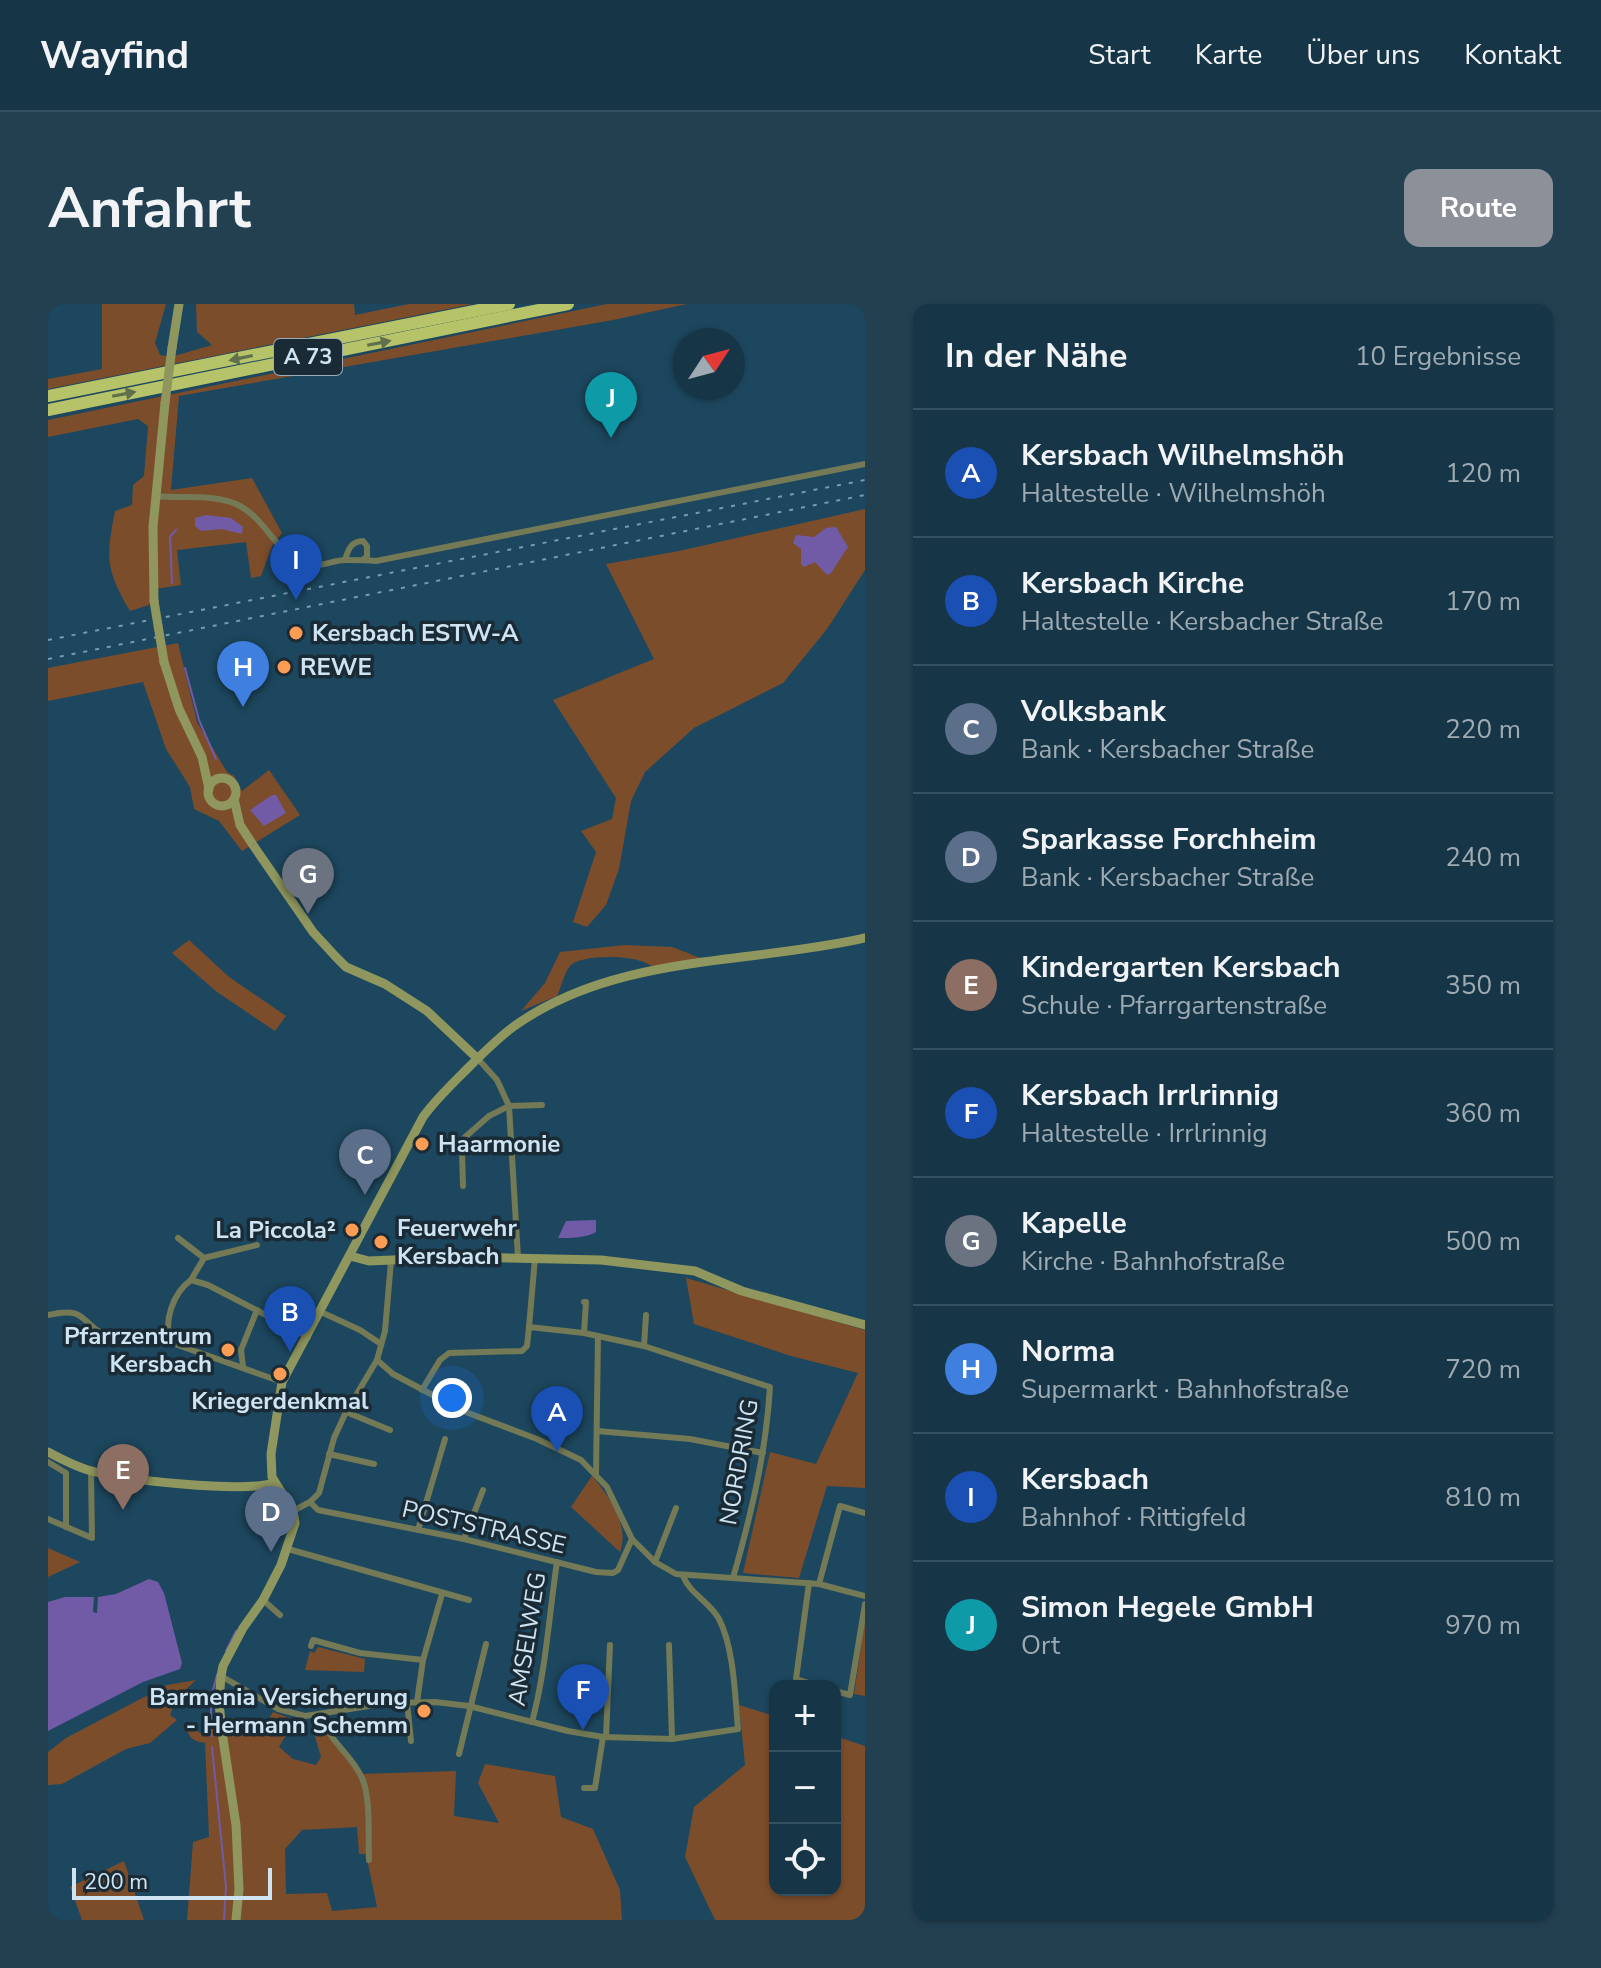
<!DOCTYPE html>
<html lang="de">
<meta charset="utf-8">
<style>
:root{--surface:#163546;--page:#234051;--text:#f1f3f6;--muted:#9eabb3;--line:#35505f;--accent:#8c9099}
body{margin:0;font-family:"Nunito Sans",sans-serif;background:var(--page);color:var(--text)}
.controls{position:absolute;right:24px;bottom:24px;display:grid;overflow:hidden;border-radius:16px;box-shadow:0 2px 6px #0004}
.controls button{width:72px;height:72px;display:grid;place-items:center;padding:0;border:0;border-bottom:2px solid var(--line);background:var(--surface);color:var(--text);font:40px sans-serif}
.compass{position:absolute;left:625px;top:24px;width:72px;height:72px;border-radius:50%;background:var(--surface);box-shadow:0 2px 6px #0004;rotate:54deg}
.scale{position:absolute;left:24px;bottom:20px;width:200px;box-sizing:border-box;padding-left:8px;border:4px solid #cee4f2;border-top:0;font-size:22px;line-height:28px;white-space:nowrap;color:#cee4f2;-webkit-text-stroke:6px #1a2b36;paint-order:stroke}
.you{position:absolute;left:404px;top:1094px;width:28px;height:28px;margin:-20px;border:6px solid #fff;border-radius:50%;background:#1a73e8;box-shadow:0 0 0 12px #1a73e833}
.badge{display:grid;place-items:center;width:52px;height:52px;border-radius:50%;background:var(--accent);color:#fff;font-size:26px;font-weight:700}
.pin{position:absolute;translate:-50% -66px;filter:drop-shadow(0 2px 4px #0008)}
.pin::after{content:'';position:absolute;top:42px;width:28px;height:24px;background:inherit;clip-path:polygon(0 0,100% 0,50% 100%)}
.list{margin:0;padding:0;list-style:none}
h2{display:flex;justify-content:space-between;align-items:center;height:104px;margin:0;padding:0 32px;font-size:34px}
h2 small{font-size:26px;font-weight:400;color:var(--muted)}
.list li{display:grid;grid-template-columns:52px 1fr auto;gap:24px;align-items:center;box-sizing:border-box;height:128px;padding:0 32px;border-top:2px solid var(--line)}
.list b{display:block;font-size:30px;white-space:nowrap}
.list p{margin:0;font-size:26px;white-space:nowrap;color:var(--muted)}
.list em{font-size:26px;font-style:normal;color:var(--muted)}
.icon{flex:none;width:44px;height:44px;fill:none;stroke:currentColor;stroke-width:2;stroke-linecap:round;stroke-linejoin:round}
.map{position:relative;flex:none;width:817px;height:1616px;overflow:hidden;border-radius:16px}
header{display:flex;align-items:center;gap:48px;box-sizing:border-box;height:112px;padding:0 40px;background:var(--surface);border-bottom:2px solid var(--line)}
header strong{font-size:38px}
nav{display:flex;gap:44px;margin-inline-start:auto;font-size:28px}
.intro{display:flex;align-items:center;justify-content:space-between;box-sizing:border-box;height:192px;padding:0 48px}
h1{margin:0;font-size:56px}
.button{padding:20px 36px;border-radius:16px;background:var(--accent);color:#fff;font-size:28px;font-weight:700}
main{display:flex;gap:48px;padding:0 48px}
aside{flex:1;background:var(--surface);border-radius:16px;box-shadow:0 2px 6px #0004}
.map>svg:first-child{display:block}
</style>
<header>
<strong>Wayfind</strong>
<nav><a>Start</a><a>Karte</a><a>Über uns</a><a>Kontakt</a></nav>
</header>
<div class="intro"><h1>Anfahrt</h1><a class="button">Route</a></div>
<main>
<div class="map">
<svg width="817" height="1616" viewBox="0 0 817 1616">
<rect width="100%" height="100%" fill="#1d475e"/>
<g fill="#7c4d2b" fill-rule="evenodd">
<polygon points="54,0 118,0 107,39 112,51 123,53 164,41 149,28 148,0 306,0 307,11 361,0 425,0 0,85 0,75 54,65"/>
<path d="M 559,0 L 639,0 L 565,16 L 131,92 L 123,186 L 204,174 L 234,229 L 224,242 L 213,272 L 203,274 L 198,238 L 129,246 L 133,281 L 107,285 L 101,301 L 82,307 C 57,264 58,254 67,207 L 84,201 L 85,181 L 96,172 L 100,122 L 90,115 L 0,133 L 0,116 Z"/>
<polygon points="817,205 817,266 779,325 735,379 646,424 597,468 583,497 571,565 558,601 539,623 525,618 548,548 533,527 564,515 568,494 505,396 606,355 558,260 631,247"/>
<polygon points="130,339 149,418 179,468 186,472 194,487 221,466 252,511 194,547 171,517 146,505 142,483 118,445 95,378 0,397 0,364"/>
<polygon points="141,636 181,673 238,712 227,727 169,688 124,649"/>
<path d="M 577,641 L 624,643 L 655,655 L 603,662 C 592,651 533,649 522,662 C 516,669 513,684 509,692 L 473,707 L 497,679 L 512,648 Z"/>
<polygon points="638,974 817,1026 817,1184 779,1182 751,1274 695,1269 722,1148 768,1160 810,1069 743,1052 646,1020"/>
<path d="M 544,1172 C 561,1192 582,1221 572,1248 L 523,1203 Z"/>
<polygon points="0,1244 32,1258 0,1273"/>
<polygon points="817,1316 817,1392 806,1390"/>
<polygon points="270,1343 317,1355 316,1368 257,1366 262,1347 266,1349"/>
<polygon points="148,1376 128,1395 122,1411 129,1416 102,1439 78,1445 14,1480 0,1481 0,1448 18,1434 119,1381"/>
<polygon points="691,1401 727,1412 727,1586 787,1586 787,1432 817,1442 817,1616 667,1616 637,1553 646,1503 697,1461"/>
<path d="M 225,1408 L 247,1416 L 231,1443 L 245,1455 L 268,1461 L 273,1453 L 264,1422 L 267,1415 L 313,1470 L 408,1467 L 406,1512 L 451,1519 L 430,1479 L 437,1460 L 507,1472 L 513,1513 L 545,1525 L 572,1586 L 574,1616 L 139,1616 L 145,1538 L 161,1533 L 157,1439 C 143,1437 141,1433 137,1420 L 154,1430 L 184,1414 L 210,1430 ZM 309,1523 L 311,1550 L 318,1550 L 329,1603 L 284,1607 L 279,1589 L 238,1590 L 237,1545 L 254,1526 Z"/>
<polygon points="76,1557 96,1616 34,1616 22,1583"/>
</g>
<g fill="#715ba6">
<polygon points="158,211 183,214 195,223 194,230 174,225 153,227 147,222 147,214"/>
<polygon points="788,223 800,243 783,269 779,271 767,258 756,263 753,260 753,245 745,239 748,231 766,233 778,224"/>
<polygon points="224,491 228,491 238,509 216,522 202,506"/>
<path d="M 548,916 L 548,928 C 538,934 523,934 510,934 L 518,917 Z"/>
<polygon points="101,1275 110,1278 116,1289 134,1359 132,1365 95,1378 0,1427 0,1298 17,1293 46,1293 45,1308 49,1309 50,1293 68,1290"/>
</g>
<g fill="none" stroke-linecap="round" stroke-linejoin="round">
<g stroke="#715ba6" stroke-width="2">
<polyline points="124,279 122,233 128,226"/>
<polyline points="137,364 151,416 168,455"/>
<polyline points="178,1347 188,1327"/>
<polyline points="163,1432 163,1393 169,1371"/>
<polyline points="164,1443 178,1583 176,1616"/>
</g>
<g stroke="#747956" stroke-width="6">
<path d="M 107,192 C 134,195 168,189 192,202 C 218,216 228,249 256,259 C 272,265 283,256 298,256 C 307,256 318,256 328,257 L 817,160"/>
<path d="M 297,256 C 300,246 303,237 315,237 L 319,242 L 319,252 L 316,255"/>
<polyline points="430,755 449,776 461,802 470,954"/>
<polyline points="415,882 414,847 416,834 441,812 461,802 494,801"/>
<polyline points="130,934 156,954"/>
<path d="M 487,954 L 481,1023 L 536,1029 L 596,1042 L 722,1083 C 718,1149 703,1211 685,1274"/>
<polyline points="143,976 156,954 209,941"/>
<polyline points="536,998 538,998 536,1029"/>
<polyline points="273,1008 312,1026 333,1040"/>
<path d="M 0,1011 C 43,1001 30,1022 63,1033"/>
<polyline points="596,1042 598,1011"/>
<polyline points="329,1056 345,1070 415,1107 489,1135 533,1156 559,1183 584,1235 607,1258 628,1270 771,1280 817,1292"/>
<polyline points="195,1062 193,1046 209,1006"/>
<path d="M 234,1078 L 124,1039 C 114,1019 125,989 143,976 L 160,981 L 260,1033"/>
<polyline points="374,1086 392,1056 401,1049 474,1047 479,1042 481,1023"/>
<polyline points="298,1108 342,1126"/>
<polyline points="549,1127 642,1135 715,1149"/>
<polyline points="281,1150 326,1160"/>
<polyline points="0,1158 18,1169 18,1223"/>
<polyline points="548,1169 550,1032"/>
<polyline points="262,1198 270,1206 416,1235 548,1268 565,1269 570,1266 584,1235"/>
<polyline points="245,1207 262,1198 271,1189 286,1134 298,1108 329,1056 337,1027 343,957"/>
<polyline points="0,1215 44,1234 43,1167"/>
<polyline points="370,1226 397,1135"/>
<polyline points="416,1235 435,1186"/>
<polyline points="240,1245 421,1296"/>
<polyline points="607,1258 628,1204"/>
<polyline points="761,1279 748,1375 771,1382"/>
<polyline points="771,1280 792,1202 817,1209"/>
<polyline points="215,1296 232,1311"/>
<polyline points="621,1341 624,1435"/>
<polyline points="263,1342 265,1336 312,1349 375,1356"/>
<path d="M 173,1372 L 230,1405 L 257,1412 L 340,1399 L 387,1398 L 421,1402 L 520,1427 L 555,1433 L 624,1435 L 690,1425 C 687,1392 686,1344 671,1315 C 662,1298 642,1290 635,1272"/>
<polyline points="787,1387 802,1391 817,1300"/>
<polyline points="359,1398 363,1437"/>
<polyline points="369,1398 375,1356 394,1290"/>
<path d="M 274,1411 C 280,1438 303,1449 314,1474 C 323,1494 320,1533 321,1556"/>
<path d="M 484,1418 C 498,1366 501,1311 509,1258"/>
<polyline points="558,1433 562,1341"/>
<polyline points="411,1450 438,1340"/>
<polyline points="536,1484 547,1484 555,1433"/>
</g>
<g stroke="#8f975e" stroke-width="9">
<polyline points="124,44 131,0"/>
<polyline points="106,297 105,223 117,99"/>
<polyline points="116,358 131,405 154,453 161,485"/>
<circle cx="174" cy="488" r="14"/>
<polyline points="186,495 192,521 205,541 265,628 288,653 298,663 337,680 379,707 430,755"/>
<polyline points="302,952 321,957 413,953 553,956 647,967 694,987 817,1021"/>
<path d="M 0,1148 C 13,1155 26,1162 40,1166 C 74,1176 195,1189 226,1179"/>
<path d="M 188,1616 L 191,1585 L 188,1521 L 174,1428 L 171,1399 L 173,1372 L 175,1362 L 195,1324 L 215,1296 L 233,1261 L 247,1219 L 245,1207 L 224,1173 L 223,1150 L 234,1078 L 375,813 C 388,795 404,780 420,764 C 434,750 449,735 465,723 C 568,649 700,661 817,634"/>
</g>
<g stroke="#b6c368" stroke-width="12">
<polyline points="0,92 461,0"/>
<polyline points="0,106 520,0"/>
</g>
<g stroke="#7b9aac" stroke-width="2" stroke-dasharray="4 8" stroke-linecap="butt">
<polyline points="0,336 817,176"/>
<polyline points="0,355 817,191"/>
</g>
<g stroke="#8f975e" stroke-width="9">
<polyline points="117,99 124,44"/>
<polyline points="106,297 116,358"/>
</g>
</g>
<defs><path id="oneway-solid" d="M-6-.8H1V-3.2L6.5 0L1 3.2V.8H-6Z" transform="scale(2)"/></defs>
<g fill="#606f4c">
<use href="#oneway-solid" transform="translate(331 39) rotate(-11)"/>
<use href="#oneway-solid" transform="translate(193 54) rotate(168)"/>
<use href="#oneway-solid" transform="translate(76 90) rotate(-11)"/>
</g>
<g fill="#fd9d54" stroke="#1a2b36" stroke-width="3">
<circle cx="248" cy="329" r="8"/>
<circle cx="236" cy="363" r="8"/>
<circle cx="374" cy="840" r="8"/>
<circle cx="304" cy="926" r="8"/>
<circle cx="333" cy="938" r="8"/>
<circle cx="180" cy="1046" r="8"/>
<circle cx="232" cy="1070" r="8"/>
<circle cx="376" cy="1407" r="8"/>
</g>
<g text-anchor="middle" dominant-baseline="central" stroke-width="7" stroke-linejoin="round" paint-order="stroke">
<rect fill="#1a2b36" stroke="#98acba" stroke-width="2" x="226" y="35" width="68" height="36" rx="6"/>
<g font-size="22" font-weight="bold" fill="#cee4f2">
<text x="260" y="53">A 73</text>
</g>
<g font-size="24" font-weight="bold" fill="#cee4f2" stroke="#1a2b36" text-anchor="start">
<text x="264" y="329">Kersbach ESTW-A</text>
<text x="252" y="363">REWE</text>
<text x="390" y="840">Haarmonie</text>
<text x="349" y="924">Feuerwehr<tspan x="349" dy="28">Kersbach</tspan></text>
<text x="288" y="926" text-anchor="end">La Piccola²</text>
<text x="164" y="1032" text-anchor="end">Pfarrzentrum<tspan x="164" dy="28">Kersbach</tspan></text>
<text x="232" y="1097" text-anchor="middle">Kriegerdenkmal</text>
<text x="360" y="1393" text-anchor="end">Barmenia Versicherung<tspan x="360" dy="28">- Hermann Schemm</tspan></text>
</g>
<g font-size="24" fill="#cee4f2" stroke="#1a2b36">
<text transform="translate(691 1158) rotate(-80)">NORDRING</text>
<text transform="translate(436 1223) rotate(13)">POSTSTRASSE</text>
<text transform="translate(479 1335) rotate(-81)">AMSELWEG</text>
</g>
</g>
</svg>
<div class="controls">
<button>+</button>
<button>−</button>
<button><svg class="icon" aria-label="locate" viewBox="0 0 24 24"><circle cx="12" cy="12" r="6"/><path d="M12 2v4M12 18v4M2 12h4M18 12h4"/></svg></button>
</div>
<svg class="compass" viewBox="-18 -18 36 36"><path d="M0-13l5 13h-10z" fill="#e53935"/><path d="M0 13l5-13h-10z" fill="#9eabb3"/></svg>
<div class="scale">200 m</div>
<div class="you"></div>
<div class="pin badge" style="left:509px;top:1148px;background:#1a4fb4">A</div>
<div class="pin badge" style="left:242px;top:1048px;background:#1a4fb4">B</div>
<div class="pin badge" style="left:317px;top:891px;background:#5c6f8a">C</div>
<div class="pin badge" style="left:223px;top:1248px;background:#5c6f8a">D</div>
<div class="pin badge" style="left:75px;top:1206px;background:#8d6e63">E</div>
<div class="pin badge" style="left:535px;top:1426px;background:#1a4fb4">F</div>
<div class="pin badge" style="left:260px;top:610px;background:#6b7280">G</div>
<div class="pin badge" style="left:195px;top:403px;background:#3f7fe0">H</div>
<div class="pin badge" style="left:248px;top:296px;background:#1a4fb4">I</div>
<div class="pin badge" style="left:563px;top:134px;background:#0f9aa8">J</div>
</div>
<aside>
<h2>In der Nähe<small>10 Ergebnisse</small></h2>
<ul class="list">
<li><span class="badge" style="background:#1a4fb4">A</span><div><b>Kersbach Wilhelmshöh</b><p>Haltestelle · Wilhelmshöh</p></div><em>120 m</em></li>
<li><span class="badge" style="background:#1a4fb4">B</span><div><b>Kersbach Kirche</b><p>Haltestelle · Kersbacher Straße</p></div><em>170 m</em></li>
<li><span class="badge" style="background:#5c6f8a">C</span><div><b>Volksbank</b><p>Bank · Kersbacher Straße</p></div><em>220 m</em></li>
<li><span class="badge" style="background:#5c6f8a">D</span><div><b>Sparkasse Forchheim</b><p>Bank · Kersbacher Straße</p></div><em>240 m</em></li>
<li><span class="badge" style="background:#8d6e63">E</span><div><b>Kindergarten Kersbach</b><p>Schule · Pfarrgartenstraße</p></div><em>350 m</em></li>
<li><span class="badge" style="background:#1a4fb4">F</span><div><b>Kersbach Irrlrinnig</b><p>Haltestelle · Irrlrinnig</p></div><em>360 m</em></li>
<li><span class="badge" style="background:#6b7280">G</span><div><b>Kapelle</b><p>Kirche · Bahnhofstraße</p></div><em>500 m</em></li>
<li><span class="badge" style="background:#3f7fe0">H</span><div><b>Norma</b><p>Supermarkt · Bahnhofstraße</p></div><em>720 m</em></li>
<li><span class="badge" style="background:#1a4fb4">I</span><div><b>Kersbach</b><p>Bahnhof · Rittigfeld</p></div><em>810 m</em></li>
<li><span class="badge" style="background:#0f9aa8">J</span><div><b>Simon Hegele GmbH</b><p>Ort</p></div><em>970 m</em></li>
</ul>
</aside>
</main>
